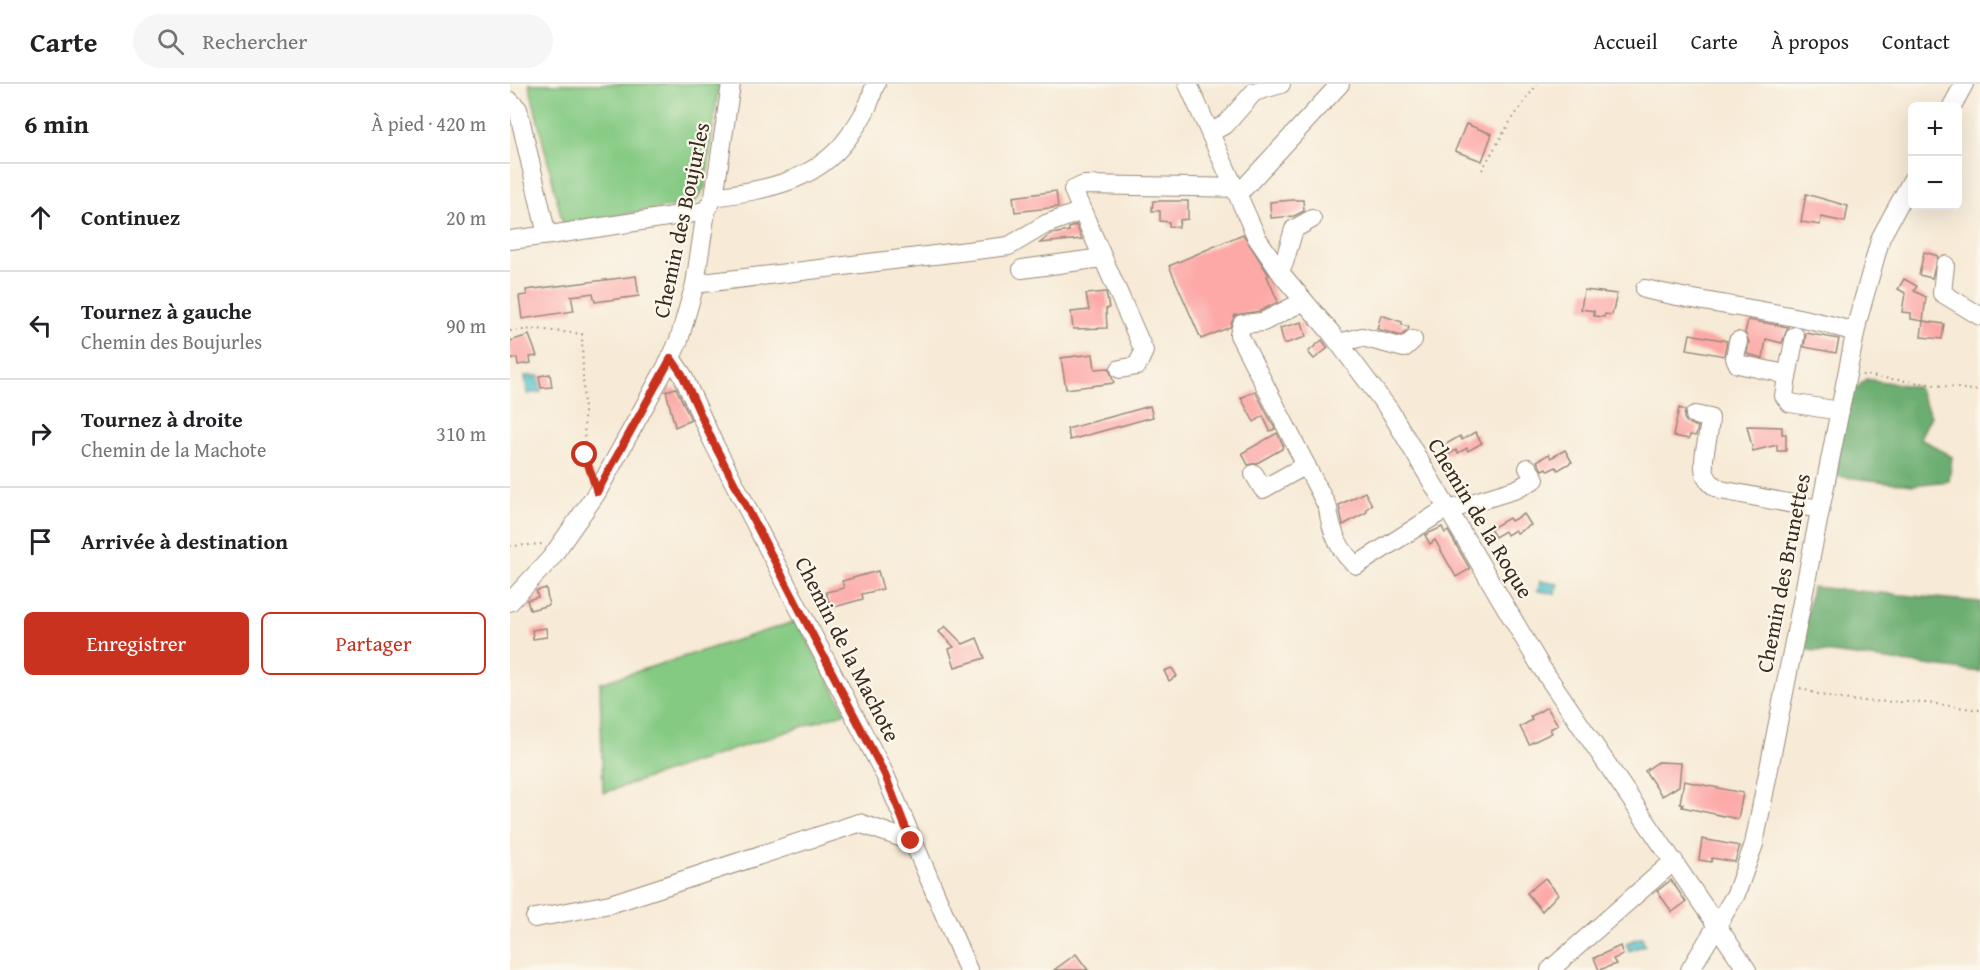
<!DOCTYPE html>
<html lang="fr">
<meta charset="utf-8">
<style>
:root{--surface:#fff;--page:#f6f6f6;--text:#202124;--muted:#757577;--line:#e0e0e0;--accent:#c8321e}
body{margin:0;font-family:"Gentium Book Plus",serif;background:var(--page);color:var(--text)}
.controls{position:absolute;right:18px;top:18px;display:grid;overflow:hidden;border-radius:9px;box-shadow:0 6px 24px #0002}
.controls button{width:54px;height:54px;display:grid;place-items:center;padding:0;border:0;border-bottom:2px solid var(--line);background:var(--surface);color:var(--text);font:30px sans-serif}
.stop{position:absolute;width:18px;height:18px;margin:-14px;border:4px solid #c8321e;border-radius:50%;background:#fff}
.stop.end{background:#c8321e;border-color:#fff;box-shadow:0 2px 6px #0008}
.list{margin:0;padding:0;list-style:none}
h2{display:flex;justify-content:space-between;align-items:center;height:78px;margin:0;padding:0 24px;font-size:26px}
h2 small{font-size:20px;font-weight:400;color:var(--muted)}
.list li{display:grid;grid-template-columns:39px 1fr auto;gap:18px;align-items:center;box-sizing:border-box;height:108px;padding:0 24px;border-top:2px solid var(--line)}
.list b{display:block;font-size:22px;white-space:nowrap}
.list p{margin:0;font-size:20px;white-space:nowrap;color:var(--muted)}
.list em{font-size:20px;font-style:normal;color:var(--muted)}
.actions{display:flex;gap:12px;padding:18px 24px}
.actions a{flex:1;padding:14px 0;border:2px solid var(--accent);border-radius:9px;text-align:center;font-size:21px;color:var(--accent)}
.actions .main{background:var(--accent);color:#fff}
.icon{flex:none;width:33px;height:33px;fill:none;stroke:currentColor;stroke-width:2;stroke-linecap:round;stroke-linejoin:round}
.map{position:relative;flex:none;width:1470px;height:886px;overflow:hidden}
header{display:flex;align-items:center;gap:36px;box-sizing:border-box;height:84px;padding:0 30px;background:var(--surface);border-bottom:2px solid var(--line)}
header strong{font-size:28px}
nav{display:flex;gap:33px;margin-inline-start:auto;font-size:21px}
.search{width:420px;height:54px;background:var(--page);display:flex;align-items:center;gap:15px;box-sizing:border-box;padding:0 21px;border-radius:33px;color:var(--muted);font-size:22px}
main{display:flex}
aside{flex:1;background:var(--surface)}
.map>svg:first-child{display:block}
</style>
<header>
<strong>Carte</strong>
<div class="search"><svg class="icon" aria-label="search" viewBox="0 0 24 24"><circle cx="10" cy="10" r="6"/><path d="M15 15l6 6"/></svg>Rechercher</div>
<nav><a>Accueil</a><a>Carte</a><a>À propos</a><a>Contact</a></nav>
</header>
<main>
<aside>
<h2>6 min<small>À pied · 420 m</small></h2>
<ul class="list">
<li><svg class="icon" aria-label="ahead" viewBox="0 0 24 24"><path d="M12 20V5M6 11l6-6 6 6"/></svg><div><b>Continuez</b></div><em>20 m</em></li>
<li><svg class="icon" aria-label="left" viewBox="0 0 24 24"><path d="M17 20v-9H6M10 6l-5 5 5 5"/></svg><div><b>Tournez à gauche</b><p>Chemin des Boujurles</p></div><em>90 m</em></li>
<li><svg class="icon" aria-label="right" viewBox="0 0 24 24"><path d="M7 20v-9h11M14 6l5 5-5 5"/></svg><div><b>Tournez à droite</b><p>Chemin de la Machote</p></div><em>310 m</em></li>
<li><svg class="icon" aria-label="arrive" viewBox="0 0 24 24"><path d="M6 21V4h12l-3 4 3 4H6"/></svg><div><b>Arrivée à destination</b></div></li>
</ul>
<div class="actions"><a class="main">Enregistrer</a><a>Partager</a></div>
</aside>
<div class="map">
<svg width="1470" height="886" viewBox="0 0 1470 886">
<rect width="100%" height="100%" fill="#fbf7ec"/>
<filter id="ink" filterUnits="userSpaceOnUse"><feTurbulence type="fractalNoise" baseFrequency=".0167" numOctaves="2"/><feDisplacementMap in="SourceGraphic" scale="12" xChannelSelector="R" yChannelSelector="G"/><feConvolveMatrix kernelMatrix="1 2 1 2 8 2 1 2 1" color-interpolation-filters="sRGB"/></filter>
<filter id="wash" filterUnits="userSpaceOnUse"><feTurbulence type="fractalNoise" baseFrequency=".008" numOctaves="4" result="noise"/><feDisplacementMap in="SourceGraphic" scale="24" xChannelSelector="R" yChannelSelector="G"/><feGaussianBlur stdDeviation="1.35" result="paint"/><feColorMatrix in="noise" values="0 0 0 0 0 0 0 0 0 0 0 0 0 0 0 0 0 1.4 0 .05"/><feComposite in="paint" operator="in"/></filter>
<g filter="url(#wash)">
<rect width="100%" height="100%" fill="#f7ead6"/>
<g fill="#85ca83" stroke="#607a50" stroke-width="1.5">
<polygon points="19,0 209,0 195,103 184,119 53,140"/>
<polygon points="287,537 336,628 93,709 90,599"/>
</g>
<g fill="#6cae71" stroke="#546c48" stroke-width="1.5">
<polygon points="1356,295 1407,303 1421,332 1410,354 1442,373 1439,397 1403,401 1326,392 1337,314"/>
<polygon points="1302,503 1470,518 1470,588 1291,565"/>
</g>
<g fill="#4fbdc5" stroke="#457472" stroke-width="1.5">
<polygon points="15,292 29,292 31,308 17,310"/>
<polygon points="1030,497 1048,500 1046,510 1028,507"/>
<polygon points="1132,853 1135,861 1119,867 1116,859"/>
</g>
<g id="blocks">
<g fill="#fca9a7">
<polygon points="956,40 982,50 972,77 945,67"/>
<polygon points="546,107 548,123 505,128 503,113"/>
<polygon points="1296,110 1338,122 1335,138 1311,133 1310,141 1291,138"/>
<polygon points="783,116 793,116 794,127 784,132 761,134 760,118"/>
<polygon points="643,117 678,117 678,135 670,136 669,143 659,142 659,138 650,137 650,127 642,127"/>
<polygon points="566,141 572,155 530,159 541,150 559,147 559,144"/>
<polygon points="733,150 759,191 757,192 768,218 750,227 725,231 720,243 691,255 659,182"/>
<polygon points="1414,168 1428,172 1422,194 1409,191"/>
<polygon points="126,192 129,212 85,218 83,209 61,212 64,227 12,235 9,212 17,211 16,206"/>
<polygon points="1394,195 1407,202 1404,207 1416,213 1413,237 1401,235 1401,229 1392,228 1395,209 1388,205"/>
<polygon points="1074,206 1107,210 1102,231 1095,230 1094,233 1084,232 1084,227 1071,225"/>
<polygon points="596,208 599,224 596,225 597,244 563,245 561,228 579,226 576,210"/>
<polygon points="871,231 892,238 892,241 899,243 898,246 891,252 867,245"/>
<polygon points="1238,236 1278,243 1272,259 1256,255 1253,274 1237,270 1239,258 1235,249"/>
<polygon points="1413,237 1434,240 1432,255 1411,253"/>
<polygon points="792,238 796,253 774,260 770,244"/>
<polygon points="1296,249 1329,255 1326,269 1294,263"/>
<polygon points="1180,250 1217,257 1214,272 1177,265"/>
<polygon points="19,251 27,272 20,273 21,279 8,281 7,274 0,276 0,257"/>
<polygon points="812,256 818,264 804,275 798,268"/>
<polygon points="583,270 585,285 599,284 604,299 556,305 551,274"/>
<polygon points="40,290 42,303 31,304 29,292"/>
<polygon points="166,304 181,336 165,343 156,307"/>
<polygon points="745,307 765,345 760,347 753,332 744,338 731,314"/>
<polygon points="640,322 643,333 560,356 557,345"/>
<polygon points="1169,324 1175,326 1174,334 1177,339 1188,343 1186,352 1180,351 1179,355 1163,352"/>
<polygon points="1237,342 1272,343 1272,350 1276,350 1276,367 1267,367 1267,361 1243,367"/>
<polygon points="965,348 972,359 958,367 957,364 948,369 946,366 936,372 931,363 950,352 952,356"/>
<polygon points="767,349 773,361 772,365 747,379 738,381 732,369"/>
<polygon points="1055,366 1062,378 1048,386 1046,383 1038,387 1036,384 1032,386 1027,377 1039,370 1041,374"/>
<polygon points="855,408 862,421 856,425 857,428 833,441 829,421"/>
<polygon points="1014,430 1021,441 1007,449 1005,446 997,451 995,447 985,453 980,445 999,434 1001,437"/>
<polygon points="932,443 935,449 938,447 960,485 946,493 925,456 920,460 915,451"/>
<polygon points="368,487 373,505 352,510 353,515 321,524 316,508 334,504 332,497"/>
<polygon points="36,504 39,521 20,526 17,516 28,513 26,507"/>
<polygon points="435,542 453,560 467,554 475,574 445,583 439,565 444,563 429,548"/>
<polygon points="36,544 37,553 23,555 22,546"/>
<polygon points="662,584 667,592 659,597 654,587"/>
<polygon points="1037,623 1048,641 1040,645 1042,649 1019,660 1010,643 1022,636 1020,633"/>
<polygon points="1148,678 1171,679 1169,702 1152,712 1135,687"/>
<polygon points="1174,697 1233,709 1228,735 1172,723 1173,720 1170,719"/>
<polygon points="1192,755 1230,762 1225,778 1202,774 1201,778 1189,776"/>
<polygon points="1035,794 1048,810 1032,827 1017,809"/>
<polygon points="1161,796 1176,818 1162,828 1147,807"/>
<polygon points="1110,862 1113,871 1103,875 1106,880 1089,886 1084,874"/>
<polygon points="566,870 578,886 544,886"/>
</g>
</g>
</g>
<g filter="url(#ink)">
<use href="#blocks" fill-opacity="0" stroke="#998a7a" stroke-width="1.5"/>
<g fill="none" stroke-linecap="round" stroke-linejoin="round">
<defs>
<g id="minor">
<polyline points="678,0 747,154 773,192 822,250 880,327 1031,583 1237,886"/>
<polyline points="0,17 8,25 36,147 40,151 196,127"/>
<polyline points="1442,22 1454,0"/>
<polyline points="700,49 716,40 744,8 771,0"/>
<path d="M 204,113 C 259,105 312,97 344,45 C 349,38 354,30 358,21 C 362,14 362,6 366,0"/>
<polyline points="0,156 40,151"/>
<polyline points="1435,181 1432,209 1470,232"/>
<polyline points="512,185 592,174"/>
<polyline points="769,186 774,179 784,145 802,135"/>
<polyline points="185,200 499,162 536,140 572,127"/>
<path d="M 1135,205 C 1205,222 1276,227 1345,248"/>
<path d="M 794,217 L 753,238 L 732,240 L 729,251 L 818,424 C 820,443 830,471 847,481 L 929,429 L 1007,405 L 1025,395 L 1018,384"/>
<polyline points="1228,257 1225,274 1228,280 1266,288 1277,293 1274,312 1280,319 1330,327"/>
<polyline points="829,259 852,253 894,264 903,256"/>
<polyline points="161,274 172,290 203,358 375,691 458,886"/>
<polyline points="610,285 627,282 634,267 563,106 574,101 734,104 830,0"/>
<polyline points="1277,293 1285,252"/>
<path d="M 1185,331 L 1200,334 C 1199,363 1181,392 1211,406 L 1309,425"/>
<polyline points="744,390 753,405 796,381"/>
<polyline points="0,518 41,474 86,410 161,274 169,256 185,200 196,127 204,113 221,0"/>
<polyline points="25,834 100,820 349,739 401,757"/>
<polyline points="1040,886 1164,777"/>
<polyline points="1180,886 1226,810 1244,760 1348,235 1371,153 1402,96"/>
</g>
</defs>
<use href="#minor" stroke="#998a7a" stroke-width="20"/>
<g stroke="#998a7a" stroke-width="2" stroke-dasharray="1.5 4.5" stroke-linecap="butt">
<polyline points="972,86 998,41 1027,0"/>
<polyline points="0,247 26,245 72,250 75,371 81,387"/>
<polyline points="1352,291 1470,307"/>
<polyline points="0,462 33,460"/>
<path d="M 1290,604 C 1330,619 1353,617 1395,618 C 1420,618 1445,623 1470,626"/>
</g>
<use href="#minor" stroke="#fff" stroke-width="18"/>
</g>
</g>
<g fill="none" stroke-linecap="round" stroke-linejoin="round" filter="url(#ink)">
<polyline stroke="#c8321e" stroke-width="8" points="75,371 87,408 161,274 172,290 203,358 375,691 401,757"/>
</g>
<g text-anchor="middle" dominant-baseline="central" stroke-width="4.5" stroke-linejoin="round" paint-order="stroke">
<g font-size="22" fill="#3b2a1e" stroke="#fbf7ec">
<text transform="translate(171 136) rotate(-78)">Chemin des Boujurles</text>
<text transform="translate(971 434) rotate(59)">Chemin de la Roque</text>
<text transform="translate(1273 489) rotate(-79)">Chemin des Brunettes</text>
<text transform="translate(338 565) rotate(63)">Chemin de la Machote</text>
</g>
</g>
</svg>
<div class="controls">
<button>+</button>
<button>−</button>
</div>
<div class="stop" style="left:75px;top:371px"></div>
<div class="stop end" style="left:401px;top:757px"></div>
</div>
</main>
